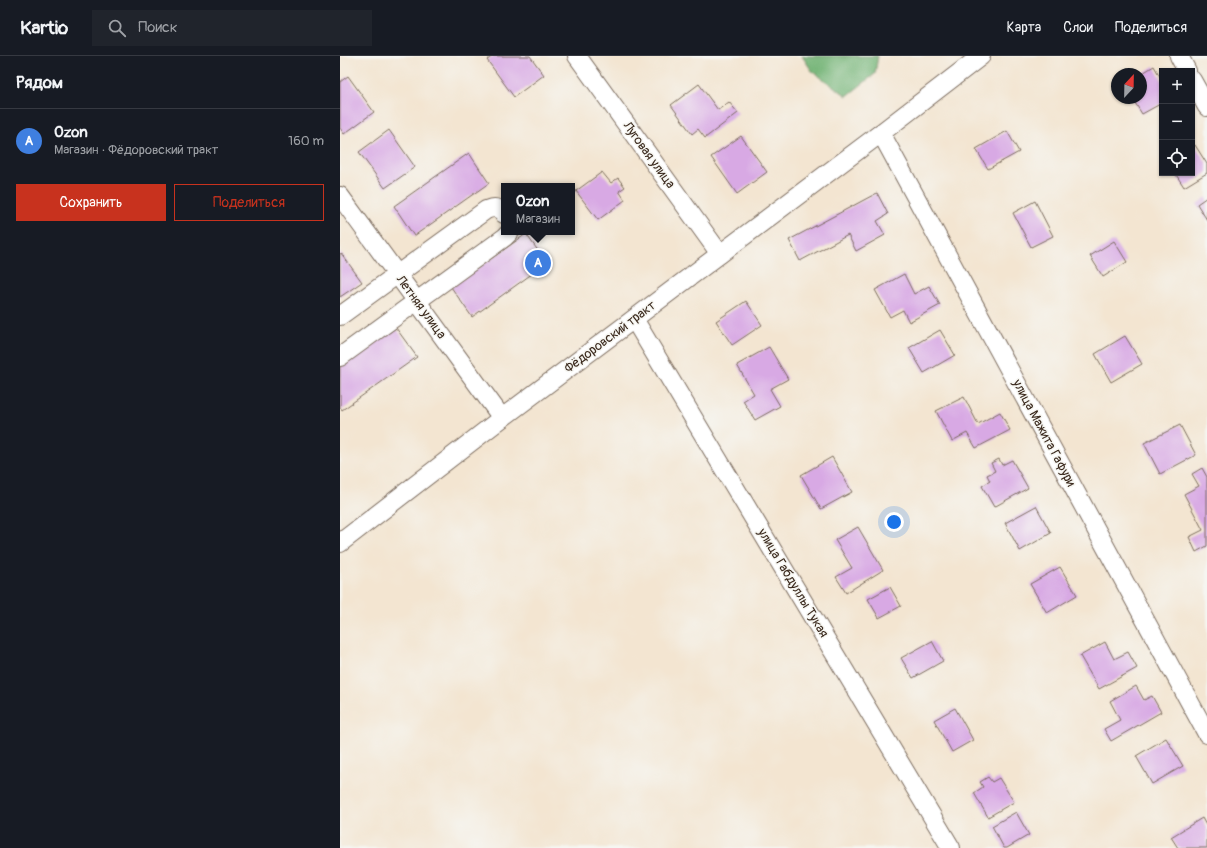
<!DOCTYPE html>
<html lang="ru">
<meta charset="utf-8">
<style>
:root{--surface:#171b24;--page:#20242c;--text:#f1f3f6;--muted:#9ea1a6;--line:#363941;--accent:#c8321e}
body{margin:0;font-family:Pangolin,sans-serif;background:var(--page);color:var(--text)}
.controls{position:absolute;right:12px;top:12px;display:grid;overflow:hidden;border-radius:0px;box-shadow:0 1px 3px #0004}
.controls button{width:36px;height:36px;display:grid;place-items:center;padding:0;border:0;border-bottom:1px solid var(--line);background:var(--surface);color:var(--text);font:20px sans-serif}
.compass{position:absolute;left:771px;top:12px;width:36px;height:36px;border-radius:50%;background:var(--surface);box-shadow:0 1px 3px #0004;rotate:22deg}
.you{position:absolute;left:554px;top:466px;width:14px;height:14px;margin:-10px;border:3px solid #fff;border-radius:50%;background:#1a73e8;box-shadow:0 0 0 6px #1a73e833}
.badge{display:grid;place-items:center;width:26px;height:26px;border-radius:50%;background:var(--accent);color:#fff;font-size:13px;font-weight:700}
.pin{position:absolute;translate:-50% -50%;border:2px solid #fff;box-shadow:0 1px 4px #0006}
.popup{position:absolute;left:161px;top:127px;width:74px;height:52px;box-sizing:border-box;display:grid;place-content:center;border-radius:0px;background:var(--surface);filter:drop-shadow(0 1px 3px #0005);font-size:13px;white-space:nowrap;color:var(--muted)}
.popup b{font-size:15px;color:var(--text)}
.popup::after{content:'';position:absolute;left:50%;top:100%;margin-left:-8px;border:8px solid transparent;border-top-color:var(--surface)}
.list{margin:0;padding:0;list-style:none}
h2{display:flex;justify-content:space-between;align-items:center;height:52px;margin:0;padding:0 16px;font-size:17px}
h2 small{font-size:13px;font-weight:400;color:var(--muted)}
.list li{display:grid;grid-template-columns:26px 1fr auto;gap:12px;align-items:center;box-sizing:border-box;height:64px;padding:0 16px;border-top:1px solid var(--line)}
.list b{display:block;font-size:15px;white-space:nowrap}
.list p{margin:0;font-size:13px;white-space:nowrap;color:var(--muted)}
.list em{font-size:13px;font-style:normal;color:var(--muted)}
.actions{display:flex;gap:8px;padding:12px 16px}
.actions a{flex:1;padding:9px 0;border:1px solid var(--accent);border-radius:0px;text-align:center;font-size:14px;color:var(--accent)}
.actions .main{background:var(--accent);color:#fff}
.icon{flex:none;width:22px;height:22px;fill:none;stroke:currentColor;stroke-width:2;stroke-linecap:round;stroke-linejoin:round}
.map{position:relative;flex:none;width:867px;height:792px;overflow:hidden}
header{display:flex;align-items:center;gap:24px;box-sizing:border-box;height:56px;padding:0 20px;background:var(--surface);border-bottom:1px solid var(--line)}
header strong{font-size:19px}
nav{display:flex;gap:22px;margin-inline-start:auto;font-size:14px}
.search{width:280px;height:36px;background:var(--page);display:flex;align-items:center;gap:10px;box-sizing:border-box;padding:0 14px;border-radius:0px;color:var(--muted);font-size:15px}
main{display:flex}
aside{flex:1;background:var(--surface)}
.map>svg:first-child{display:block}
</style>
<header>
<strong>Kartio</strong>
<div class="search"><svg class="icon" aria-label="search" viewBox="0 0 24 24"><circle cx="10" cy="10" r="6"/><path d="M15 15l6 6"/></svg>Поиск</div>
<nav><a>Карта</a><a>Слои</a><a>Поделиться</a></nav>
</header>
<main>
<aside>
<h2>Рядом<small></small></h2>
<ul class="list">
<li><span class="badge" style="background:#3f7fe0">A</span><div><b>Ozon</b><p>Магазин · Фёдоровский тракт</p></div><em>160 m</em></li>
</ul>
<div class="actions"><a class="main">Сохранить</a><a>Поделиться</a></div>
</aside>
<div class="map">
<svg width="867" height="792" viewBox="0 0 867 792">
<rect width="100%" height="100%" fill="#f6f6f2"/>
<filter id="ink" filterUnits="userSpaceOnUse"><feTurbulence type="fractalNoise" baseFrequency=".025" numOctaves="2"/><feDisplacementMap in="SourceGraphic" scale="8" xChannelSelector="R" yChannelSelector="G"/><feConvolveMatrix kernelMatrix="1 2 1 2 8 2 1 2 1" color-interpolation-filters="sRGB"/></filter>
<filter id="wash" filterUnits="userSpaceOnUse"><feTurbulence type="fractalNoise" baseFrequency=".012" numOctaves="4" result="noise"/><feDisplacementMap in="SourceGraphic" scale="16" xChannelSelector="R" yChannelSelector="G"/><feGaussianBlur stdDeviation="0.9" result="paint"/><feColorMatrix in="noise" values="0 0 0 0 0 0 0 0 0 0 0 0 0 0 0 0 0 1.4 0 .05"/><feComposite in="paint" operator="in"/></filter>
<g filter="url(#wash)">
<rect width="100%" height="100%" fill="#f3e5d1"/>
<polygon fill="#73b476" stroke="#576f4a" points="462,0 538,0 535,18 507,40 472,15"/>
<g id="blocks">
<g fill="#d8a9e4">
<polygon points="153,0 190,0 204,19 174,41 147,4"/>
<polygon points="814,10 822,24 822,47 802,58 792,42 801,42 801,18"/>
<polygon points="8,20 34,56 4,78 0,72 0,26"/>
<polygon points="359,28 378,54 389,46 398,57 365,82 358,73 352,78 331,49"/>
<polygon points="49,74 75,111 45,132 19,96"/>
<polygon points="667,75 679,96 648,113 636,93"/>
<polygon points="401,80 427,116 397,138 371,101"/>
<polygon points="855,89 867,108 867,117 844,131 835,117 852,117 852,91"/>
<polygon points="129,97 149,127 74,180 54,150"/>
<polygon points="262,116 271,127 278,122 285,131 279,135 285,144 258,164 236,135"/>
<polygon points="537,137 548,158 537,165 545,179 516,195 508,179 460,205 449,184"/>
<polygon points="867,141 867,164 857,148"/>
<polygon points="695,145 713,180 691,191 673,157"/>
<polygon points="186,178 207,207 132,261 111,231"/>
<polygon points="774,185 787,206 763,221 750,200"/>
<polygon points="1,197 22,226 0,241 0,198"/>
<polygon points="564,218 574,238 589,230 600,249 569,266 563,254 550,261 535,234"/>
<polygon points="406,245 422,269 392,289 376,265"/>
<polygon points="56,272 77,301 2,354 0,351 0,311"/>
<polygon points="600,274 615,299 584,317 569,292"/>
<polygon points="785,280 802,308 771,326 755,298"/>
<polygon points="429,291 448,323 430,333 440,350 415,364 403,345 414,338 397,309"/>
<polygon points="624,341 638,368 660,356 670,374 636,392 627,377 612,385 596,355"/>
<polygon points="840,369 856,399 820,418 804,387"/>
<polygon points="492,401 512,436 481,453 461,419"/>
<polygon points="659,403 662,409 672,404 688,432 654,451 642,430 650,425 647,419 655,415 651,407"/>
<polygon points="862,412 867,421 867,490 856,496 849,481 863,474 844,438 859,430 852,418"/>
<polygon points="696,450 711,477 680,495 665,467"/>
<polygon points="518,471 543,514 506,537 496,521 512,512 495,484"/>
<polygon points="720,511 737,539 707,557 690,528"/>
<polygon points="550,531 561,550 539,562 528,543"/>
<polygon points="592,585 603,605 573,622 561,602"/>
<polygon points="765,586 774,603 788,596 797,612 759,633 740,600"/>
<polygon points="796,630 804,644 812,640 821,656 771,685 764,673 780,664 770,645"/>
<polygon points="615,652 633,684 612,696 594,664"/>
<polygon points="826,682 843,710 812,728 796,700"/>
<polygon points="648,721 652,726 659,722 674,746 648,761 634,737 643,731 640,726"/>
<polygon points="676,756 689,779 667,792 664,792 652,770"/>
<polygon points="862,762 867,771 867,792 838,792 831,781"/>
</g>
</g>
</g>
<g filter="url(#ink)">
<use href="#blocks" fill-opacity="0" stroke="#7b6b5d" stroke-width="1"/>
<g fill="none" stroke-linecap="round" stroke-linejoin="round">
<defs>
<g id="minor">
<polyline points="237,0 380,198"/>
<polyline points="839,0 847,15"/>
<polyline points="852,24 867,51"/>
<polyline points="541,77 867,678"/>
<polyline points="0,140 162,362"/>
<path d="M 0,260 L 146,154 C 153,151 160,151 164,158"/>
<polyline points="294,263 611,792"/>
<polyline points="0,301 165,181 170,176"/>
<polyline points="0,487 162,362 541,77 641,0"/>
</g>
</defs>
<use href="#minor" stroke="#7b6b5d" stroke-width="20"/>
<use href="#minor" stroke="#fff" stroke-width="18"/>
</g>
</g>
<g text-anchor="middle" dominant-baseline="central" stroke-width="3" stroke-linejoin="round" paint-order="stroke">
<g font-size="13" fill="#3b2a1e" stroke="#f6f6f2">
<text transform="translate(309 99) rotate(54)">Луговая улица</text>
<text transform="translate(81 251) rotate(54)">Летняя улица</text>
<text transform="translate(270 281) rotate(-37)">Фёдоровский тракт</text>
<text transform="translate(704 377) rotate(62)">улица Мажита Гафури</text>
<text transform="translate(453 527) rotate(59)">улица Габдуллы Тукая</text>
</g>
</g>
</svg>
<div class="controls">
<button>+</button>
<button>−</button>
<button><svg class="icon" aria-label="locate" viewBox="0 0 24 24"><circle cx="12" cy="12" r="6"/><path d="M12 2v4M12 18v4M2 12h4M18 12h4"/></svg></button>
</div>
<svg class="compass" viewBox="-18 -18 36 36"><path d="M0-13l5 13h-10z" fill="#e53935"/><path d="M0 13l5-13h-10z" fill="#9ea1a6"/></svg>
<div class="you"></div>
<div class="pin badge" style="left:198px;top:207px;background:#3f7fe0">A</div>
<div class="popup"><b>Ozon</b>Магазин</div>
</div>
</main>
